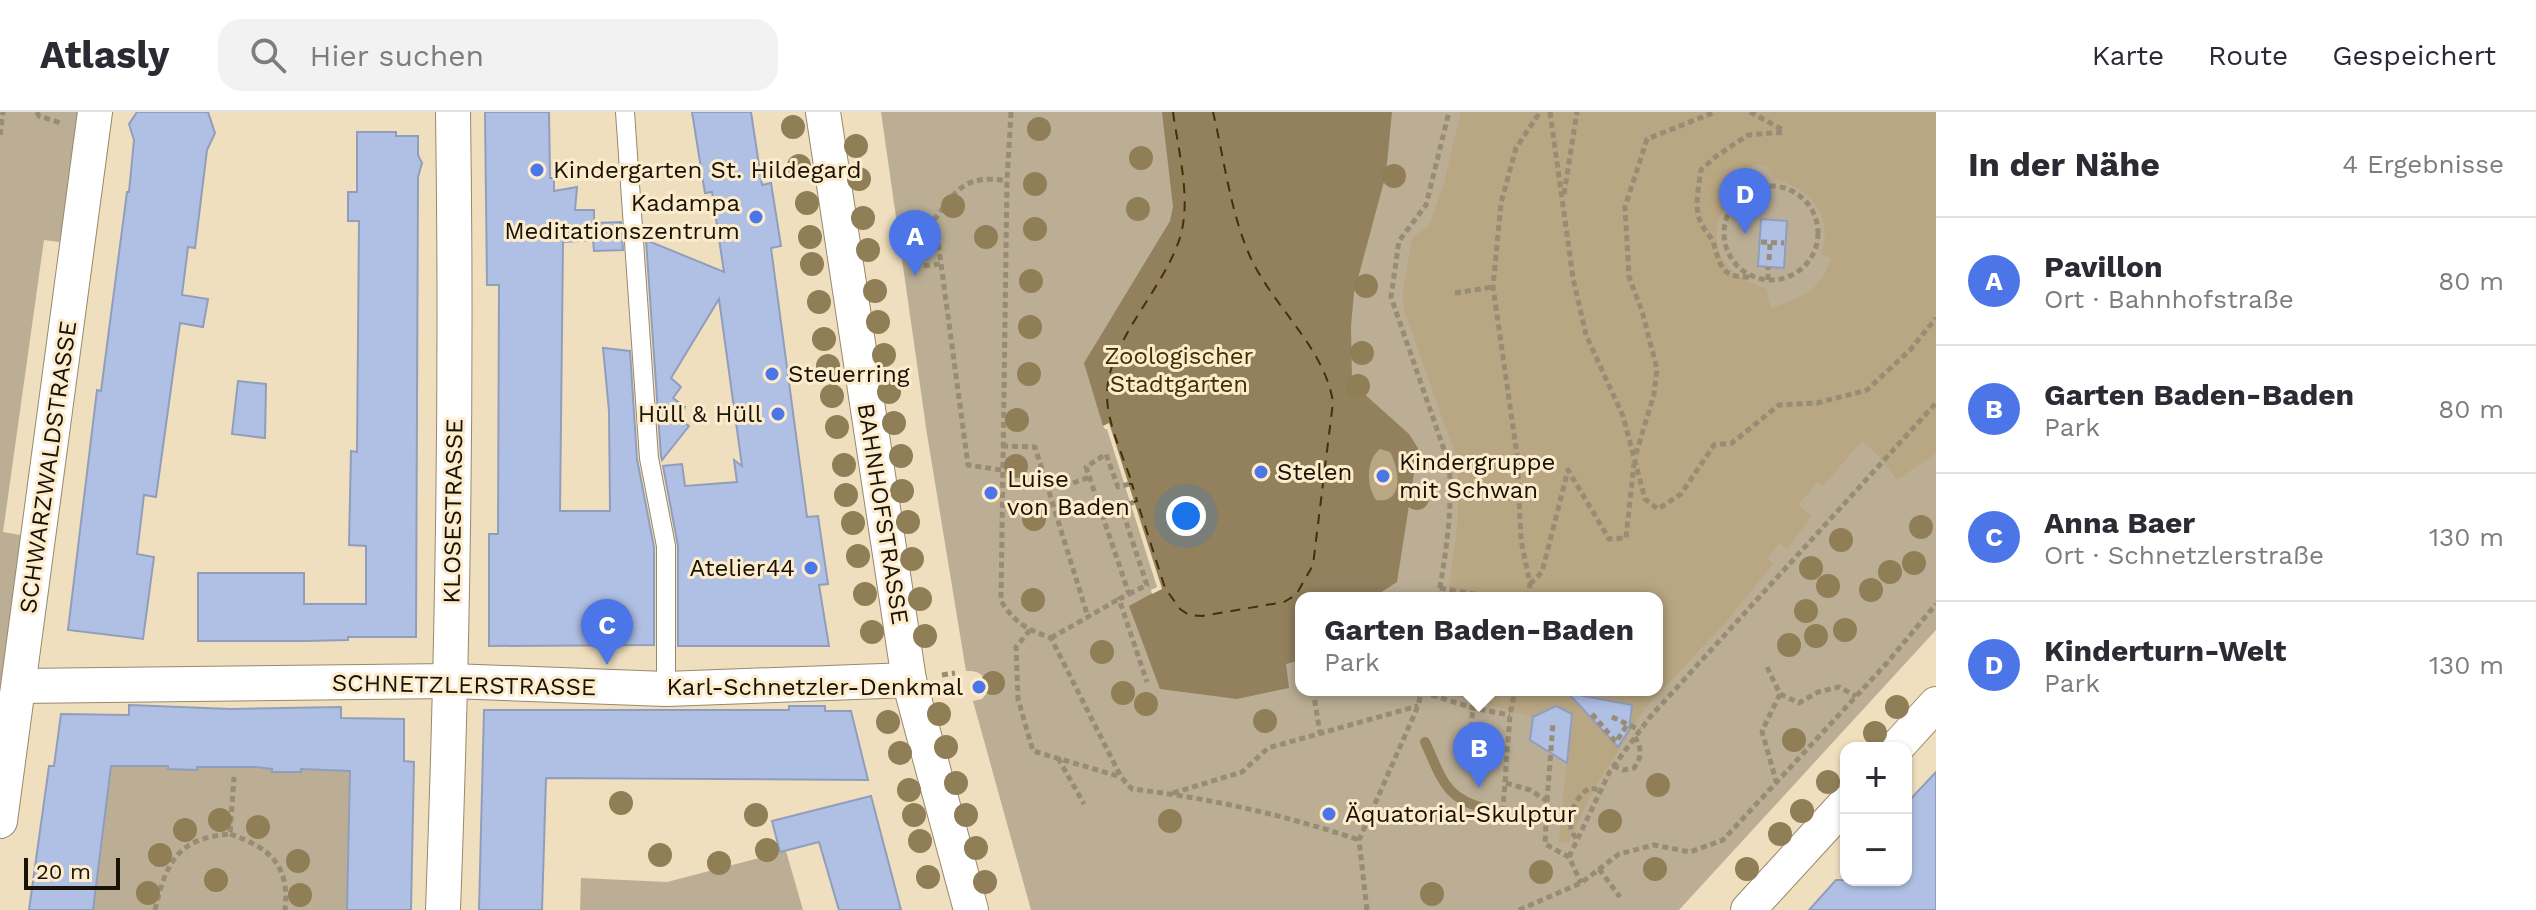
<!DOCTYPE html>
<html lang="de">
<meta charset="utf-8">
<style>
:root{--surface:#fff;--page:#f2f2f3;--text:#2b2b33;--muted:#7c7c81;--line:#e1e1e2;--accent:#4c75e8}
body{margin:0;font-family:"Work Sans",sans-serif;background:var(--page);color:var(--text)}
.controls{position:absolute;right:24px;bottom:24px;display:grid;overflow:hidden;border-radius:16px;box-shadow:0 2px 6px #0004}
.controls button{width:72px;height:72px;display:grid;place-items:center;padding:0;border:0;border-bottom:2px solid var(--line);background:var(--surface);color:var(--text);font:40px sans-serif}
.scale{position:absolute;left:24px;bottom:20px;width:96px;box-sizing:border-box;padding-left:8px;border:4px solid #181207;border-top:0;font-size:22px;line-height:28px;white-space:nowrap;color:#181207;-webkit-text-stroke:6px #fdeccc;paint-order:stroke}
.you{position:absolute;left:1186px;top:404px;width:28px;height:28px;margin:-20px;border:6px solid #fff;border-radius:50%;background:#1a73e8;box-shadow:0 0 0 12px #1a73e833}
.badge{display:grid;place-items:center;width:52px;height:52px;border-radius:50%;background:var(--accent);color:#fff;font-size:26px;font-weight:700}
.pin{position:absolute;translate:-50% -66px;filter:drop-shadow(0 2px 4px #0008)}
.pin::after{content:'';position:absolute;top:42px;width:28px;height:24px;background:inherit;clip-path:polygon(0 0,100% 0,50% 100%)}
.popup{position:absolute;left:1295px;top:480px;width:368px;height:104px;box-sizing:border-box;display:grid;place-content:center;border-radius:16px;background:var(--surface);filter:drop-shadow(0 2px 6px #0005);font-size:26px;white-space:nowrap;color:var(--muted)}
.popup b{font-size:30px;color:var(--text)}
.popup::after{content:'';position:absolute;left:50%;top:100%;margin-left:-16px;border:16px solid transparent;border-top-color:var(--surface)}
.list{margin:0;padding:0;list-style:none}
h2{display:flex;justify-content:space-between;align-items:center;height:104px;margin:0;padding:0 32px;font-size:34px}
h2 small{font-size:26px;font-weight:400;color:var(--muted)}
.list li{display:grid;grid-template-columns:52px 1fr auto;gap:24px;align-items:center;box-sizing:border-box;height:128px;padding:0 32px;border-top:2px solid var(--line)}
.list b{display:block;font-size:30px;white-space:nowrap}
.list p{margin:0;font-size:26px;white-space:nowrap;color:var(--muted)}
.list em{font-size:26px;font-style:normal;color:var(--muted)}
.icon{flex:none;width:44px;height:44px;fill:none;stroke:currentColor;stroke-width:2;stroke-linecap:round;stroke-linejoin:round}
.map{position:relative;flex:none;width:1936px;height:798px;overflow:hidden}
header{display:flex;align-items:center;gap:48px;box-sizing:border-box;height:112px;padding:0 40px;background:var(--surface);border-bottom:2px solid var(--line)}
header strong{font-size:38px}
nav{display:flex;gap:44px;margin-inline-start:auto;font-size:28px}
.search{width:560px;height:72px;background:var(--page);display:flex;align-items:center;gap:20px;box-sizing:border-box;padding:0 28px;border-radius:24px;color:var(--muted);font-size:30px}
main{display:flex}
aside{flex:1;background:var(--surface)}
.map>svg:first-child{display:block}
</style>
<header>
<strong>Atlasly</strong>
<div class="search"><svg class="icon" aria-label="search" viewBox="0 0 24 24"><circle cx="10" cy="10" r="6"/><path d="M15 15l6 6"/></svg>Hier suchen</div>
<nav><a>Karte</a><a>Route</a><a>Gespeichert</a></nav>
</header>
<main>
<div class="map">
<svg width="1936" height="798" viewBox="0 0 1936 798">
<rect width="100%" height="100%" fill="#efdfbf"/>
<g fill="#bbae95" fill-rule="evenodd">
<polygon points="0,0 82,0 67,131 44,128 3,420 26,424 0,605"/>
<path d="M 881,0 L 1936,0 L 1936,518 L 1679,798 L 1031,798 L 973,589 L 982,587 L 988,580 C 987,565 981,558 966,559 L 927,322 ZM 1301,486 L 1657,486 L 1657,578 L 1301,578 Z"/>
<polygon points="350,647 347,798 93,798 111,654 150,649 151,654 168,654 168,657 255,653 256,656 316,658"/>
<polygon points="786,739 803,798 580,798 581,766 667,770"/>
</g>
<g fill="#b9a682" fill-rule="evenodd">
<path d="M 1461,0 L 1936,0 L 1936,341 L 1897,368 L 1878,343 L 1862,329 L 1823,374 L 1817,371 L 1798,393 L 1811,404 L 1787,437 L 1780,431 L 1767,446 L 1773,452 L 1726,510 L 1645,596 L 1594,677 L 1568,731 L 1559,730 L 1568,637 L 1556,594 L 1533,605 L 1435,578 L 1657,578 L 1657,486 L 1448,486 L 1458,407 L 1458,350 L 1404,198 L 1403,181 L 1412,126 L 1429,114 L 1443,75 ZM 1756,52 C 1768,52 1770,57 1774,67 C 1809,75 1835,104 1821,141 L 1831,147 C 1818,182 1803,184 1771,197 L 1766,176 C 1711,163 1699,109 1744,74 C 1745,62 1745,57 1756,52 Z"/>
<path d="M 1381,337 L 1390,340 C 1399,356 1405,392 1376,388 C 1366,373 1366,348 1381,337 Z"/>
</g>
<path fill="#93815e" fill-rule="evenodd" d="M 1162,0 L 1392,0 L 1386,62 L 1354,181 L 1351,214 L 1352,271 L 1409,322 L 1418,336 L 1397,470 L 1380,481 L 1380,486 L 1301,486 L 1301,548 L 1286,552 L 1289,576 L 1237,587 L 1160,577 L 1129,494 L 1162,476 L 1109,312 L 1103,314 L 1084,251 L 1170,109 L 1173,95 ZM 1380,337 L 1390,340 C 1399,356 1405,392 1376,388 C 1366,373 1366,348 1380,337 Z"/>
<polygon fill="#efdfbf" points="1109,311 1162,477 1152,482 1151,478 1157,475 1107,317 1105,317 1103,314"/>
<g fill="none" stroke-linecap="round" stroke-linejoin="round">
<path stroke="#93815e" stroke-width="10" d="M 1425,630 C 1442,666 1444,687 1487,697"/>
<path stroke="#463201" stroke-width="2" stroke-dasharray="10 8" stroke-linecap="butt" d="M 1173,0 C 1178,38 1191,84 1181,122 C 1167,174 1107,229 1107,283 C 1107,311 1123,344 1132,371 L 1129,372 L 1132,372 L 1137,389 L 1134,390 L 1137,389 L 1165,476 L 1180,497 L 1189,503 L 1202,504 L 1284,490 L 1296,483 L 1313,453 L 1333,290 C 1324,234 1271,193 1249,142 C 1230,98 1224,46 1213,0"/>
</g>
<g fill="#b0c0e4" stroke="#919ebb" stroke-width="2">
<polygon points="137,0 208,0 215,21 207,38 195,136 188,135 182,183 208,187 203,215 180,211 156,385 144,383 137,442 154,445 143,527 68,518 97,278 101,279 127,80 129,80 134,28 129,12"/>
<polygon points="485,0 549,0 550,66 554,66 554,79 577,75 575,98 594,98 594,111 621,110 623,138 594,139 593,128 563,130 560,399 610,399 609,299 603,236 630,239 637,347 654,435 654,533 489,534 489,422 498,422 499,173 487,173"/>
<polygon points="692,0 751,0 762,73 771,71 781,134 771,136 807,405 818,404 828,472 819,473 829,534 678,534 678,434 663,354 682,352 685,374 737,370 734,348 742,354 719,187 671,266 681,275 673,286 685,295 678,306 689,314 662,348 661,344 646,128 724,160 712,80 705,81"/>
<polygon points="357,20 396,20 396,24 418,24 418,43 422,51 418,65 416,525 348,525 348,528 304,529 198,529 198,461 304,461 304,492 366,492 366,434 349,433 351,339 357,340 359,109 348,109 348,80 357,80"/>
<polygon points="1761,107 1787,109 1784,156 1758,154"/>
<polygon points="238,269 266,272 265,326 232,322"/>
<polygon points="1568,581 1632,593 1629,618 1618,635"/>
<polygon points="129,593 231,597 341,595 341,606 404,607 404,649 414,650 411,798 347,798 350,659 301,657 301,660 272,660 272,657 255,655 197,655 197,658 168,657 168,654 111,654 93,798 29,798 49,654 54,654 61,602 129,603"/>
<polygon points="789,594 825,594 825,599 851,599 868,668 546,666 542,798 479,798 484,598 789,598"/>
<polygon points="1556,594 1572,602 1567,651 1530,628 1533,605"/>
<polygon points="1936,660 1936,798 1809,798 1836,768 1906,768 1906,692"/>
<polygon points="871,684 901,798 839,798 819,730 780,740 772,709"/>
</g>
<g fill="none" stroke-linecap="round" stroke-linejoin="round">
<defs>
<polyline id="service" points="625,0 649,346 666,434 666,577"/>
<g id="minor">
<polyline points="823,0 909,568 971,798"/>
<polyline points="19,574 451,569 666,577 909,568"/>
<polyline points="1896,636 1936,592"/>
<polyline points="0,709 95,0"/>
<path d="M 443,798 C 453,532 457,266 453,0"/>
<polyline points="1748,798 1846,691"/>
</g>
</defs>
<use href="#service" stroke="#98896c" stroke-width="20"/>
<use href="#minor" stroke="#98896c" stroke-width="36"/>
<g stroke="#988c74" stroke-width="5" stroke-dasharray="6 4" stroke-linecap="butt">
<polyline points="37,0 39,4 61,11"/>
<path d="M 1011,0 L 1007,69 L 1001,489 C 1015,511 1026,517 1051,526 L 1121,665 L 1132,677 C 1209,686 1285,703 1359,728"/>
<polyline points="1550,0 1573,166 1586,223 1623,304 1645,387 1658,397 1681,382 1714,333 1732,331 1779,293 1817,291 1867,278 1911,237 1936,206"/>
<polyline points="1750,0 1785,19"/>
<polyline points="0,23 3,0"/>
<circle cx="1771" cy="121" r="47"/>
<polyline points="1564,82 1577,0"/>
<polyline points="1761,130 1784,131"/>
<polyline points="1769,148 1770,131"/>
<polyline points="924,154 941,152"/>
<path d="M 1749,165 C 1720,165 1721,154 1713,130 C 1710,123 1703,117 1700,109 C 1694,95 1699,73 1701,58 L 1715,45 L 1748,23 L 1786,20"/>
<polyline points="1768,168 1768,155"/>
<polyline points="1455,181 1493,175"/>
<polyline points="1002,334 1035,335 1088,505"/>
<polyline points="1636,342 1654,282 1657,257 1642,199 1629,165 1625,95 1647,27 1715,0"/>
<path d="M 1001,358 L 968,353 L 935,107 C 957,76 967,62 1007,69"/>
<polyline points="1073,371 1090,365"/>
<polyline points="1129,372 1118,375 1106,342 1086,355 1129,482 1119,487 1147,570"/>
<polyline points="1530,472 1542,460 1568,358 1609,427 1626,426 1634,351"/>
<polyline points="1440,476 1480,483"/>
<polyline points="1129,482 1147,473 1121,395 1134,390"/>
<path d="M 1438,486 C 1446,442 1453,396 1449,352 L 1391,185 L 1399,129 L 1426,93 L 1449,0"/>
<polyline points="1528,486 1530,472 1521,428 1517,343 1493,175 1501,91 1516,36 1540,0"/>
<polyline points="1030,518 1016,535 1018,587 1033,639 1121,665"/>
<polyline points="1051,526 1119,487"/>
<polyline points="1767,555 1780,582 1762,619 1776,669"/>
<polyline points="942,563 955,561"/>
<polyline points="1313,578 1320,621"/>
<polyline points="1422,580 1473,596 1510,603"/>
<polyline points="1780,582 1799,591 1818,580 1839,575 1856,584"/>
<polyline points="1592,602 1616,630 1627,613"/>
<polyline points="1612,605 1640,618"/>
<polyline points="1058,646 1084,692"/>
<path d="M 1613,654 L 1623,658 L 1634,656 C 1642,645 1642,637 1635,625"/>
<polyline points="1467,656 1473,596"/>
<polyline points="1506,671 1530,678 1547,689 1545,732 1569,745 1581,771"/>
<polyline points="1173,681 1242,660 1268,636 1418,594"/>
<polyline points="1547,689 1553,611"/>
<polyline points="1502,710 1510,603 1515,578"/>
<path d="M 230,722 C 270,736 290,753 285,798"/>
<path d="M 1576,726 C 1563,711 1574,685 1590,676 L 1600,678"/>
<polyline points="1569,745 1610,659 1650,605 1936,291"/>
<polyline points="1599,757 1620,785"/>
<path d="M 155,798 C 166,751 177,726 230,722 L 234,665"/>
<polyline points="1367,798 1359,728 1418,594 1422,578"/>
<polyline points="1519,798 1581,771 1619,742 1654,733 1690,740 1723,728 1886,552 1936,492"/>
</g>
<use href="#service" stroke="#fff" stroke-width="18"/>
<use href="#minor" stroke="#fff" stroke-width="34"/>
</g>
<g fill="#907e56">
<circle cx="793" cy="15" r="12"/>
<circle cx="1039" cy="17" r="12"/>
<circle cx="856" cy="34" r="12"/>
<circle cx="1141" cy="46" r="12"/>
<circle cx="799" cy="54" r="12"/>
<circle cx="1394" cy="64" r="12"/>
<circle cx="859" cy="67" r="12"/>
<circle cx="1035" cy="72" r="12"/>
<circle cx="807" cy="91" r="12"/>
<circle cx="953" cy="94" r="12"/>
<circle cx="1138" cy="97" r="12"/>
<circle cx="863" cy="106" r="12"/>
<circle cx="1035" cy="117" r="12"/>
<circle cx="810" cy="125" r="12"/>
<circle cx="986" cy="125" r="12"/>
<circle cx="868" cy="138" r="12"/>
<circle cx="812" cy="152" r="12"/>
<circle cx="1031" cy="169" r="12"/>
<circle cx="1366" cy="174" r="12"/>
<circle cx="875" cy="179" r="12"/>
<circle cx="819" cy="190" r="12"/>
<circle cx="878" cy="210" r="12"/>
<circle cx="1030" cy="215" r="12"/>
<circle cx="824" cy="227" r="12"/>
<circle cx="1362" cy="241" r="12"/>
<circle cx="884" cy="243" r="12"/>
<circle cx="828" cy="254" r="12"/>
<circle cx="1029" cy="262" r="12"/>
<circle cx="1358" cy="274" r="12"/>
<circle cx="889" cy="280" r="12"/>
<circle cx="832" cy="284" r="12"/>
<circle cx="1017" cy="308" r="12"/>
<circle cx="894" cy="311" r="12"/>
<circle cx="837" cy="315" r="12"/>
<circle cx="901" cy="344" r="12"/>
<circle cx="844" cy="353" r="12"/>
<circle cx="1016" cy="354" r="12"/>
<circle cx="902" cy="379" r="12"/>
<circle cx="846" cy="383" r="12"/>
<circle cx="1417" cy="386" r="12"/>
<circle cx="1034" cy="407" r="12"/>
<circle cx="908" cy="410" r="12"/>
<circle cx="853" cy="411" r="12"/>
<circle cx="1921" cy="415" r="12"/>
<circle cx="1841" cy="428" r="12"/>
<circle cx="858" cy="444" r="12"/>
<circle cx="912" cy="447" r="12"/>
<circle cx="1914" cy="451" r="12"/>
<circle cx="1811" cy="456" r="12"/>
<circle cx="1890" cy="460" r="12"/>
<circle cx="1828" cy="474" r="12"/>
<circle cx="1871" cy="478" r="12"/>
<circle cx="865" cy="482" r="12"/>
<circle cx="920" cy="487" r="12"/>
<circle cx="1033" cy="488" r="12"/>
<circle cx="1806" cy="499" r="12"/>
<circle cx="1845" cy="518" r="12"/>
<circle cx="872" cy="520" r="12"/>
<circle cx="925" cy="524" r="12"/>
<circle cx="1816" cy="524" r="12"/>
<circle cx="1789" cy="533" r="12"/>
<circle cx="1102" cy="540" r="12"/>
<circle cx="993" cy="571" r="12"/>
<circle cx="1123" cy="581" r="12"/>
<circle cx="1146" cy="592" r="12"/>
<circle cx="1897" cy="595" r="12"/>
<circle cx="939" cy="602" r="12"/>
<circle cx="1265" cy="609" r="12"/>
<circle cx="888" cy="610" r="12"/>
<circle cx="1875" cy="621" r="12"/>
<circle cx="1794" cy="628" r="12"/>
<circle cx="946" cy="635" r="12"/>
<circle cx="900" cy="641" r="12"/>
<circle cx="1828" cy="670" r="12"/>
<circle cx="956" cy="671" r="12"/>
<circle cx="1658" cy="673" r="12"/>
<circle cx="909" cy="678" r="12"/>
<circle cx="621" cy="691" r="12"/>
<circle cx="1802" cy="699" r="12"/>
<circle cx="756" cy="703" r="12"/>
<circle cx="914" cy="703" r="12"/>
<circle cx="966" cy="703" r="12"/>
<circle cx="220" cy="708" r="12"/>
<circle cx="1170" cy="709" r="12"/>
<circle cx="1610" cy="709" r="12"/>
<circle cx="258" cy="715" r="12"/>
<circle cx="185" cy="718" r="12"/>
<circle cx="1780" cy="722" r="12"/>
<circle cx="920" cy="729" r="12"/>
<circle cx="976" cy="736" r="12"/>
<circle cx="767" cy="738" r="12"/>
<circle cx="160" cy="743" r="12"/>
<circle cx="660" cy="743" r="12"/>
<circle cx="298" cy="749" r="12"/>
<circle cx="719" cy="751" r="12"/>
<circle cx="1655" cy="757" r="12"/>
<circle cx="1747" cy="757" r="12"/>
<circle cx="1541" cy="760" r="12"/>
<circle cx="928" cy="765" r="12"/>
<circle cx="216" cy="768" r="12"/>
<circle cx="985" cy="770" r="12"/>
<circle cx="148" cy="781" r="12"/>
<circle cx="1432" cy="782" r="12"/>
<circle cx="300" cy="783" r="12"/>
</g>
<g fill="#4c75e8" stroke="#fdeccc" stroke-width="3">
<circle cx="537" cy="58" r="8"/>
<circle cx="756" cy="105" r="8"/>
<circle cx="772" cy="262" r="8"/>
<circle cx="778" cy="302" r="8"/>
<circle cx="1261" cy="360" r="8"/>
<circle cx="1383" cy="364" r="8"/>
<circle cx="991" cy="381" r="8"/>
<circle cx="811" cy="456" r="8"/>
<circle cx="979" cy="575" r="8"/>
<circle cx="1329" cy="702" r="8"/>
</g>
<g text-anchor="middle" dominant-baseline="central" stroke-width="6" stroke-linejoin="round" paint-order="stroke">
<g font-size="24" fill="#181207" stroke="#fdeccc" text-anchor="start">
<text x="553" y="58">Kindergarten St. Hildegard</text>
<text x="740" y="91" text-anchor="end">Kadampa<tspan x="740" dy="28">Meditationszentrum</tspan></text>
<text x="788" y="262">Steuerring</text>
<text x="762" y="302" text-anchor="end">Hüll &amp; Hüll</text>
<text x="1399" y="350">Kindergruppe<tspan x="1399" dy="28">mit Schwan</tspan></text>
<text x="1277" y="360">Stelen</text>
<text x="1007" y="367">Luise<tspan x="1007" dy="28">von Baden</tspan></text>
<text x="795" y="456" text-anchor="end">Atelier44</text>
<text x="963" y="575" text-anchor="end">Karl-Schnetzler-Denkmal</text>
<text x="1345" y="702">Äquatorial-Skulptur</text>
</g>
<g font-size="24" fill="#432e00" stroke="#fdeccc">
<text x="1179" y="244">Zoologischer<tspan x="1179" dy="28">Stadtgarten</tspan></text>
</g>
<g font-size="24" fill="#181207" stroke="#fdeccc">
<text transform="translate(48 355) rotate(-82)">SCHWARZWALDSTRASSE</text>
<text transform="translate(453 399) rotate(-89)">KLOSESTRASSE</text>
<text transform="translate(883 402) rotate(81)">BAHNHOFSTRASSE</text>
<text transform="translate(464 573) rotate(1)">SCHNETZLERSTRASSE</text>
</g>
</g>
</svg>
<div class="controls">
<button>+</button>
<button>−</button>
</div>
<div class="scale">20 m</div>
<div class="you"></div>
<div class="pin badge" style="left:915px;top:164px">A</div>
<div class="pin badge" style="left:1479px;top:676px">B</div>
<div class="popup"><b>Garten Baden-Baden</b>Park</div>
<div class="pin badge" style="left:607px;top:553px">C</div>
<div class="pin badge" style="left:1745px;top:122px">D</div>
</div>
<aside>
<h2>In der Nähe<small>4 Ergebnisse</small></h2>
<ul class="list">
<li><span class="badge">A</span><div><b>Pavillon</b><p>Ort · Bahnhofstraße</p></div><em>80 m</em></li>
<li><span class="badge">B</span><div><b>Garten Baden-Baden</b><p>Park</p></div><em>80 m</em></li>
<li><span class="badge">C</span><div><b>Anna Baer</b><p>Ort · Schnetzlerstraße</p></div><em>130 m</em></li>
<li><span class="badge">D</span><div><b>Kinderturn-Welt</b><p>Park</p></div><em>130 m</em></li>
</ul>
</aside>
</main>
